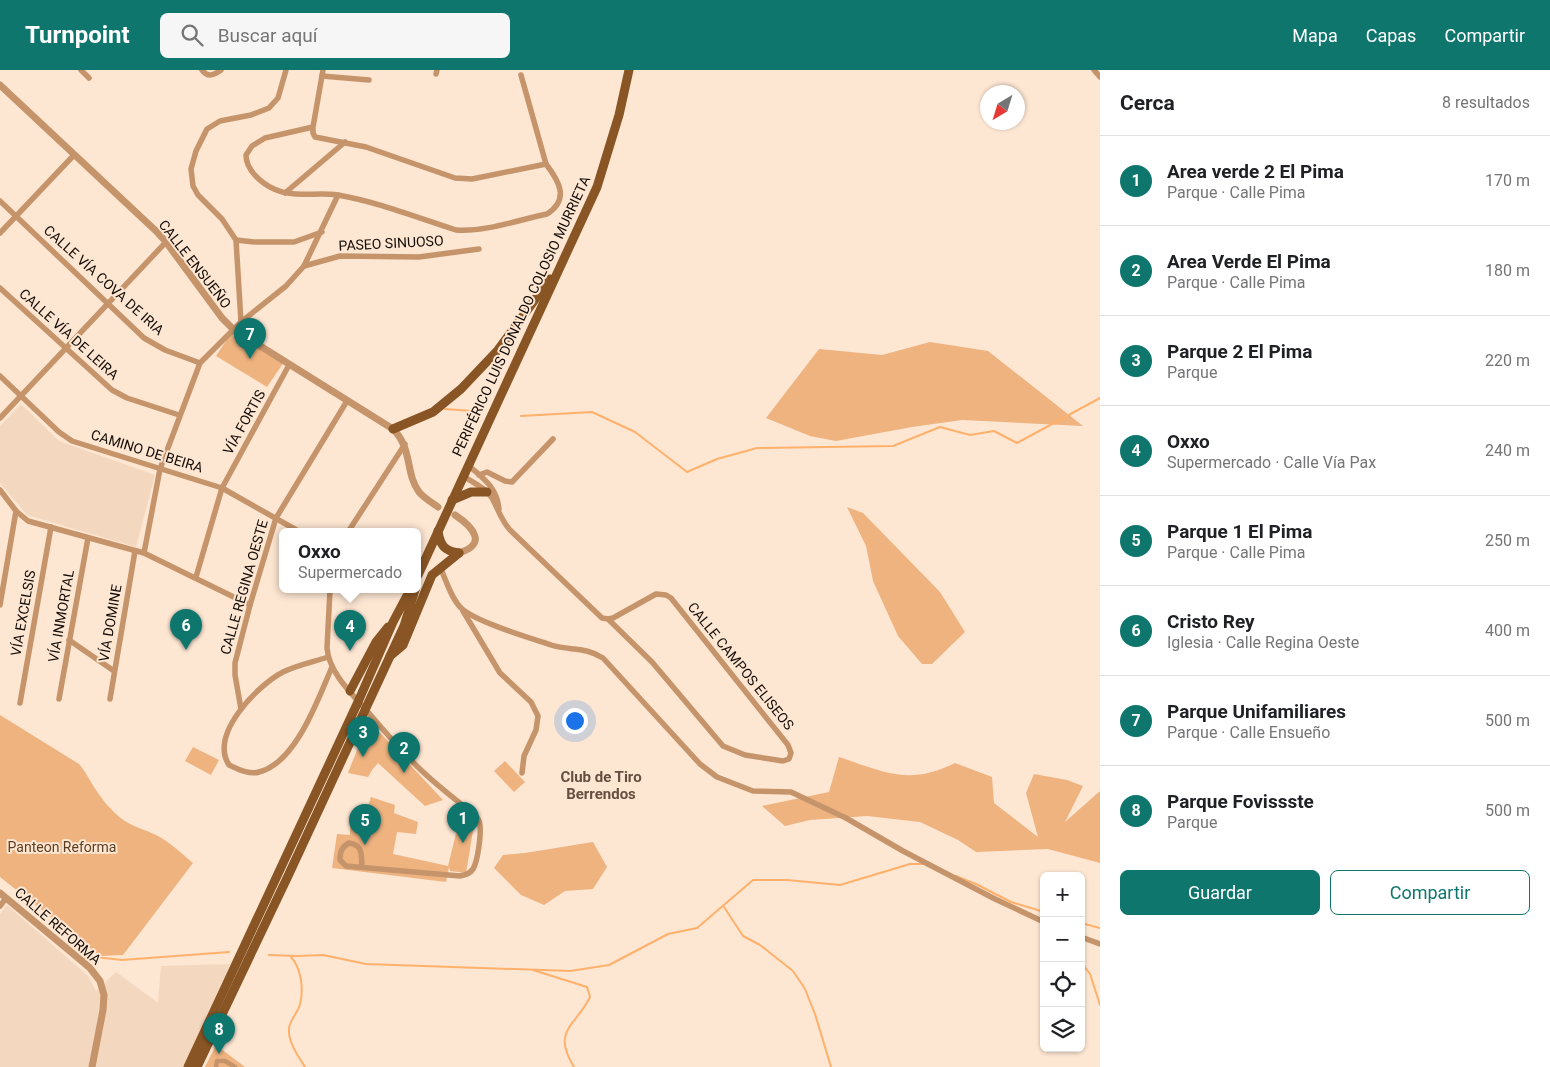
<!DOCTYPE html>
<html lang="es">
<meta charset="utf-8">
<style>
:root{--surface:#fff;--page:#f6f6f6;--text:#202124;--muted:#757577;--line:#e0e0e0;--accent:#0f766e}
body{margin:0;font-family:Roboto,sans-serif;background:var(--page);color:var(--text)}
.controls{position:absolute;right:15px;bottom:15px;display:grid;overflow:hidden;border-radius:8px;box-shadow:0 1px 4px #0004}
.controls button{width:45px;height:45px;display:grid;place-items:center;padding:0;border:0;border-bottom:1px solid var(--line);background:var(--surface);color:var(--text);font:25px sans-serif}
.compass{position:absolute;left:980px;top:15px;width:45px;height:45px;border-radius:50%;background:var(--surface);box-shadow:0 1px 4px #0004;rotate:218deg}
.you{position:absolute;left:574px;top:650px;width:18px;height:18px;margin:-12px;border:4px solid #fff;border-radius:50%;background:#1a73e8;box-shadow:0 0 0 8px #1a73e833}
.badge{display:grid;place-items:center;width:32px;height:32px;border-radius:50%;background:var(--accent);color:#fff;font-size:16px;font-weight:700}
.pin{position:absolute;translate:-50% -41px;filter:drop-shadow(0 1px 2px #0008)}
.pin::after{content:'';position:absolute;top:26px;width:18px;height:15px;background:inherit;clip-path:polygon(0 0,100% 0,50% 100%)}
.popup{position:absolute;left:279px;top:458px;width:142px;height:65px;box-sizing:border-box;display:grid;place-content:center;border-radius:8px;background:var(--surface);filter:drop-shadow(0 1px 4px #0005);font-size:16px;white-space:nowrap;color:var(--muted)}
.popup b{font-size:19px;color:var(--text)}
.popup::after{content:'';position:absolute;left:50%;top:100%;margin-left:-10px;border:10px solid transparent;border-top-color:var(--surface)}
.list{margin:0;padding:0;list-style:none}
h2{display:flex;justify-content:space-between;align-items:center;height:65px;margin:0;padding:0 20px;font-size:21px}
h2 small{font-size:16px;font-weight:400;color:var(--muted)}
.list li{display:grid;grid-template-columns:32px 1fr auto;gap:15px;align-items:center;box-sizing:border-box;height:90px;padding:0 20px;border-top:1px solid var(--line)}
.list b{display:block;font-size:19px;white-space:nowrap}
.list p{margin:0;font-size:16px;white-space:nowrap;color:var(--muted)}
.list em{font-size:16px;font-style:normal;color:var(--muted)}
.actions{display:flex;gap:10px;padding:15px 20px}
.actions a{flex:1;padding:11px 0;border:1px solid var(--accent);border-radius:8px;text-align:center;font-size:18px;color:var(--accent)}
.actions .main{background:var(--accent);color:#fff}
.icon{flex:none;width:28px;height:28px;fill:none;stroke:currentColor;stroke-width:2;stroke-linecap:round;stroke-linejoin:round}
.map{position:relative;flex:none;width:1100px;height:997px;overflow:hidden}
header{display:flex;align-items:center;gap:30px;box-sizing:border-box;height:70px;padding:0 25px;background:var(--accent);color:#fff}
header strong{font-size:24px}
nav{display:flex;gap:28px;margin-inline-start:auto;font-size:18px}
.search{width:350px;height:45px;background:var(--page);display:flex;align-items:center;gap:12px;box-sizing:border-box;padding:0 18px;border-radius:8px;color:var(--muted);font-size:19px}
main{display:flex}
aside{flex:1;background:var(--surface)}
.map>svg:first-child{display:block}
</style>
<header>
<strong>Turnpoint</strong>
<div class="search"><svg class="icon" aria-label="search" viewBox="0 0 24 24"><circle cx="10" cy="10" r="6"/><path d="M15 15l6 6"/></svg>Buscar aquí</div>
<nav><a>Mapa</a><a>Capas</a><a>Compartir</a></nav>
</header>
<main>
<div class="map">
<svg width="1100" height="997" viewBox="0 0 1100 997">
<rect width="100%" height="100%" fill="#fde6d2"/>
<g fill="#f4d7bf">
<polygon points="21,334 59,371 155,405 136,477 27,445 0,413 0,356"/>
<polygon points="7,835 88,906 96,921 116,902 158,933 161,896 230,894 184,997 0,997 0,844"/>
</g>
<g fill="#efb380">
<polygon points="233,260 284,292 267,317 216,286"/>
<polygon points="930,272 988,281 1083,356 962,350 912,357 836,371 810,366 766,348 819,279 882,285"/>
<polygon points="847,437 863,443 940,522 965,562 932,594 922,594 898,566 873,511 866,476"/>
<path d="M 0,645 L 79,694 C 86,702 90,711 96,720 C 103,731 112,741 122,749 C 133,757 144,759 156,765 C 170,772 182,784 193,793 L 123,885 L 100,886 L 0,807 Z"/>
<polygon points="371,653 443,730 425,736 378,693 372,700 368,707 348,703 359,675"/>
<polygon points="193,677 219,690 211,705 185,691"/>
<path d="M 839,687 C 884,702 909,716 955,693 L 992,707 L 994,733 L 1038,767 L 1026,723 L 1034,704 L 1067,710 L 1083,716 L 1065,752 L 1100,721 L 1100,793 L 1048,779 L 976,782 L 958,770 L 920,752 L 867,746 L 810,750 L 785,756 L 762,736 L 829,722 Z"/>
<polygon points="505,691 525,712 514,722 494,701"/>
<polygon points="371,727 395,735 394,743 418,752 416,764 397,762 393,784 448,796 461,743 475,749 466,803 450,801 449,797 446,812 332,798 337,764 350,765 350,753 362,755"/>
<polygon points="593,772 607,797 593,819 565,821 544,835 521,825 494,798 503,785 525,783"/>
<polygon points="216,975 245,997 205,997"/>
</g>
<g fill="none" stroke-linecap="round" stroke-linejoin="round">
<g stroke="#ffb16c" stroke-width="2">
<polyline points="445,339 472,341"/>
<polyline points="521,346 592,342 635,362 687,402 717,389 757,378 893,376 940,357 970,365 994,361 1017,373 1100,328"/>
<polyline points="956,806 978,815 1011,832 1044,842"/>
<polyline points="724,837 743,866 760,875 793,901 805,919 815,944 831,997"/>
<polyline points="1081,853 1100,858"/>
<polyline points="269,885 298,886 323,885 366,894 570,901 609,895 668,864 697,858 753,810 787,810 840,815 910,794 924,794"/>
<path d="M 291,887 C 301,898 304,919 300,934 C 298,943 289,951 289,959 C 288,972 298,986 305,997"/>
<polyline points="82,888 95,887 122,890 229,882"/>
<polyline points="1081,892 1090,904 1100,935"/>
<path d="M 533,900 L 587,917 L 590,927 C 576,956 551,960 574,997"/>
</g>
<polyline stroke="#c6946a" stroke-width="4.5" points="216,997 217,991 225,991 235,997"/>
<g stroke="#c6946a" stroke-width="5.5">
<polyline points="81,0 89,8"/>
<path d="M 202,0 C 208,8 214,5 221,0"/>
<polyline points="1094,0 1100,7"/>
<polyline points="436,4 437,0"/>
<polyline points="521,5 546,94"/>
<polyline points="322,6 369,10"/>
<path d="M 313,57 L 265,68 L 252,76 L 246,85 C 246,100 261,113 274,119 C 293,128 318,122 338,125 C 378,132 418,148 456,160 C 486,162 518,150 547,144 C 570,129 559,111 546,94 L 472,109 L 455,108 L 366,77 L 315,67 L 313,63 L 313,57 L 323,0"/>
<polyline points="285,123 345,72"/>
<polyline points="0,131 144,268 165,280 200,293"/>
<polyline points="0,163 74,85"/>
<polyline points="236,170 254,172 294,172 322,162"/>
<polyline points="304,196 338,125"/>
<polyline points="0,218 112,320 127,328 179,345"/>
<polyline points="241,252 236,170 222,149 198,125 193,116 191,99 196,81 207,59 220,51 251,45 269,38 278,28 286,0"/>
<polyline points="0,306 59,362 72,371 222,418 300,462"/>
<polyline points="0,348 166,172"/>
<path d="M 468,395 C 483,408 497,417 499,439"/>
<polyline points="479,405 487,402 505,411 512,412 553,369"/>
<path d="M 463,406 C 472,412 486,418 492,428 C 498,439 501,450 510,460 L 602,548 L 608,549 L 613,548 L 656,524 L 666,525 L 671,528 L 788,675 L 791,683 L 789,689 L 783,691 L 745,685 L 723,676 L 652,592 L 608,549"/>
<polyline points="0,420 16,441 28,451 144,483 250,535"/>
<polyline points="348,462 405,374"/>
<polyline points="144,483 160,399 200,293 241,252 286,216 304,196 340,186 419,187 479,179"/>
<path d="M 440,497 C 446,510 451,528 461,538 C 476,552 530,568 551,575 C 570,581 584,576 603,588 L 700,694 L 717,707 L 753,721 L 791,722 L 846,748 L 903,781 L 995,829 L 1044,852"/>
<polyline points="196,507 222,418 289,295"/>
<path d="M 330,520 L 327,578 C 329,603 352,624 368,642 C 385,662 403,683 422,701 C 439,717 457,731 475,745 C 478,748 480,751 480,756 C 481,764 478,791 473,799 C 470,804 465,805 460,806 L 346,796 L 340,790 C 340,781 342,777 349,773 C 364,775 361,786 362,797"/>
<polyline points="0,535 16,441"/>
<polyline points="463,541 500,603 531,632 538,646 536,660 524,686 522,703"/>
<polyline points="69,570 114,601"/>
<path d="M 328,587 C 313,592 297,595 283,602 C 258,615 209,664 229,695 C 238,699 249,705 259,702 C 296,693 318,629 332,597"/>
<polyline points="59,629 88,468"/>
<polyline points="110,629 135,481"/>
<polyline points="20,633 51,457"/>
<polyline points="241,639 235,605 235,593 250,535 276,448 347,331"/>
<polyline points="0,836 6,828"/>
<polyline points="1081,867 1100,874"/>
</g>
<g stroke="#c6946a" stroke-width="7">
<path d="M 0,15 L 156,161 L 166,172 L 222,248 L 233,259 L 393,359 C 413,379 405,403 419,422 C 424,428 431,432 438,437"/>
<path d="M 455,445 C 473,457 488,474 459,483"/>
<polyline points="0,823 77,887 90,898 100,911 104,925 103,940 92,997"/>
</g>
<g stroke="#895524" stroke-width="9">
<polyline points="393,359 433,342 461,319 498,280 550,209"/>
<polyline points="452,430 471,422 487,422"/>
<path d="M 438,461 C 440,475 444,481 459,483"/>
<polyline points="418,505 597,117 619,45 629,0"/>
<polyline points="390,586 403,575 432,505 459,483"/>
<polyline points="350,621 376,572 388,557"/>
<polyline points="188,997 358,632 393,552 410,520"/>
<polyline points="197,997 288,806 404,556 415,520"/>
</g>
</g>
<g text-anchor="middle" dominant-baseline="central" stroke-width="4" stroke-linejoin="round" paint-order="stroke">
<g font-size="14" fill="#130c06" stroke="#fde6d2">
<text transform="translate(391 173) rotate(-3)">PASEO SINUOSO</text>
<text transform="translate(195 194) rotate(52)">CALLE ENSUEÑO</text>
<text transform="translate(104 210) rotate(42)">CALLE VÍA COVA DE IRIA</text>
<text transform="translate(521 246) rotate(-65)">PERIFÉRICO LUIS DONALDO COLOSIO MURRIETA</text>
<text transform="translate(69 264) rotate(42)">CALLE VÍA DE LEIRA</text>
<text transform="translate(244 352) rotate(-61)">VÍA FORTIS</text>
<text transform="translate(147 381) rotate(17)">CAMINO DE BEIRA</text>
<text transform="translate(244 517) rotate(-74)">CALLE REGINA OESTE</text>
<text transform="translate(23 543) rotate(-80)">VÍA EXCELSIS</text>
<text transform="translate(61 546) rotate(-80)">VÍA INMORTAL</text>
<text transform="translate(110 553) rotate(-80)">VÍA DOMINE</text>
<text transform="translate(741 596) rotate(51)">CALLE CAMPOS ELISEOS</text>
<text transform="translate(58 856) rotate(41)">CALLE REFORMA</text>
</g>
<g font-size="14" fill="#5d3d20" stroke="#fde6d2">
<text x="62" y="777">Panteon Reforma</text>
</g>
<g font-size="15" font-weight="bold" fill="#645040" stroke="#fde6d2">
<text x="601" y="707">Club de Tiro<tspan x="601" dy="17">Berrendos</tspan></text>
</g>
</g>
</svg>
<div class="controls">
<button>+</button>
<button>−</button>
<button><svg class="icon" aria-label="locate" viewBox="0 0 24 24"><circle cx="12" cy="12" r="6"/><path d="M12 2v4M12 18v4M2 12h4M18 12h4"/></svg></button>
<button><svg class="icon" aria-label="layers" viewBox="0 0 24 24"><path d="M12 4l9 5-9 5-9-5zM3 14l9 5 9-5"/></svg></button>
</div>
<svg class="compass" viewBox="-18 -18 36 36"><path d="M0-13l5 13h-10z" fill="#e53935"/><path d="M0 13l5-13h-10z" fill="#757577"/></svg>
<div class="you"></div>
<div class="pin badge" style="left:463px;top:773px">1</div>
<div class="pin badge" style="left:404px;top:703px">2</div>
<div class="pin badge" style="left:363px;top:687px">3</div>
<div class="pin badge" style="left:350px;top:581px">4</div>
<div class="popup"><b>Oxxo</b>Supermercado</div>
<div class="pin badge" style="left:365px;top:775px">5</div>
<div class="pin badge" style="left:186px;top:580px">6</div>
<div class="pin badge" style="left:250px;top:289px">7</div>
<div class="pin badge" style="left:219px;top:984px">8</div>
</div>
<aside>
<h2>Cerca<small>8 resultados</small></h2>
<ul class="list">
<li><span class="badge">1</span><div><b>Area verde 2 El Pima</b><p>Parque · Calle Pima</p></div><em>170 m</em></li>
<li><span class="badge">2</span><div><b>Area Verde El Pima</b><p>Parque · Calle Pima</p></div><em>180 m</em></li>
<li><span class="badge">3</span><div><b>Parque 2 El Pima</b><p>Parque</p></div><em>220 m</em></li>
<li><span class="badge">4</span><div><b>Oxxo</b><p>Supermercado · Calle Vía Pax</p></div><em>240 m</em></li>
<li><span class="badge">5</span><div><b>Parque 1 El Pima</b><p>Parque · Calle Pima</p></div><em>250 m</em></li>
<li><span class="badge">6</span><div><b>Cristo Rey</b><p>Iglesia · Calle Regina Oeste</p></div><em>400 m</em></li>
<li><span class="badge">7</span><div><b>Parque Unifamiliares</b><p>Parque · Calle Ensueño</p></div><em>500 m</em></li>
<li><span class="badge">8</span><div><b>Parque Fovissste</b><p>Parque</p></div><em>500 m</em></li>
</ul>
<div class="actions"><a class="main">Guardar</a><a>Compartir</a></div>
</aside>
</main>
